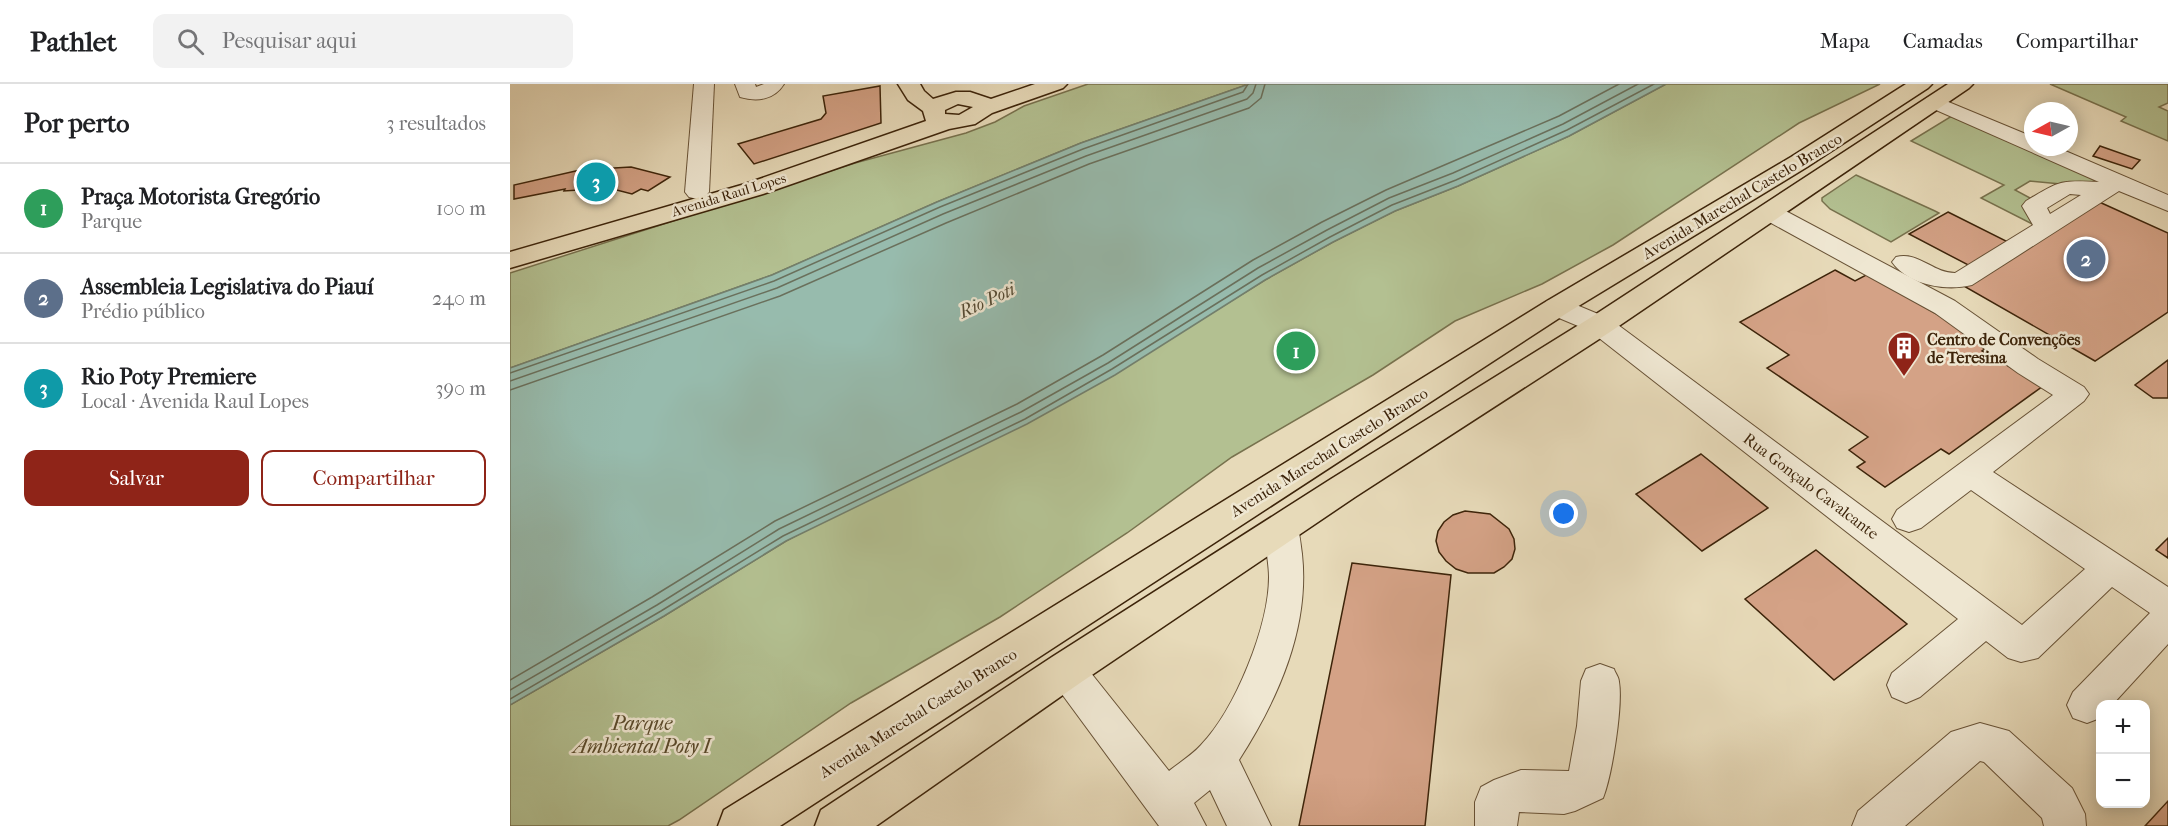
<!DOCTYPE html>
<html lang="pt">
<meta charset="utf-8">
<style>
:root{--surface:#fff;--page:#f2f2f2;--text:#202124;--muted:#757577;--line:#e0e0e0;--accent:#8f2418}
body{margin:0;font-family:"IM FELL French Canon",serif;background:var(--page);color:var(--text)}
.controls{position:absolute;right:18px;bottom:18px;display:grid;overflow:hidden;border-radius:12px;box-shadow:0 3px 15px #0003}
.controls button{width:54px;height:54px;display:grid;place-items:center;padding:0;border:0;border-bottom:2px solid var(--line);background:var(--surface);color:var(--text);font:30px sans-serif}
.compass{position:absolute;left:1514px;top:18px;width:54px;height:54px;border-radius:50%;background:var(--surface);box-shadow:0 3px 15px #0003;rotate:262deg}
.you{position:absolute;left:1054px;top:430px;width:21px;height:21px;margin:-15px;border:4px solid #fff;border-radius:50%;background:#1a73e8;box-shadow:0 0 0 9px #1a73e833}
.badge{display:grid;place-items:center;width:39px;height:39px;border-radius:50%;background:var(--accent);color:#fff;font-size:20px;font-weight:700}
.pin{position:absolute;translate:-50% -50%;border:3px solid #fff;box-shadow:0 2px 6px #0006}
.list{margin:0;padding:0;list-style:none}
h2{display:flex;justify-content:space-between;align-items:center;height:78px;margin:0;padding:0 24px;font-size:26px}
h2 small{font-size:20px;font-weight:400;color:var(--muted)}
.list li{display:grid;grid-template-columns:39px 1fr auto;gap:18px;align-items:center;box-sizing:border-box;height:90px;padding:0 24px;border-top:2px solid var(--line)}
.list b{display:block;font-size:22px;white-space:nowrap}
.list p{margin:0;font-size:20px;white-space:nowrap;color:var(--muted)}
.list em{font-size:20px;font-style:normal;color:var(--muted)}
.actions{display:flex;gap:12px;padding:18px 24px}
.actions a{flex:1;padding:14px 0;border:2px solid var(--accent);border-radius:12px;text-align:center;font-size:21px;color:var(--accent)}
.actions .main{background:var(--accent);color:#fff}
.icon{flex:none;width:33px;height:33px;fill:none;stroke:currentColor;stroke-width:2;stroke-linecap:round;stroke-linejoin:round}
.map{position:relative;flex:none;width:1658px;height:742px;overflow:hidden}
header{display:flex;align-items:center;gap:36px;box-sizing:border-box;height:84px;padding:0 30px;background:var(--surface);border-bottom:2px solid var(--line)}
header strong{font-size:28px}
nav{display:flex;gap:33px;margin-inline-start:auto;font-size:21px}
.search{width:420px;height:54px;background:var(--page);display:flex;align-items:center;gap:15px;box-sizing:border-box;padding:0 21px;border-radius:12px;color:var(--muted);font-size:22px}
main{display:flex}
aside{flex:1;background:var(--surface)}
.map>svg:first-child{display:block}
</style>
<header>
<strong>Pathlet</strong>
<div class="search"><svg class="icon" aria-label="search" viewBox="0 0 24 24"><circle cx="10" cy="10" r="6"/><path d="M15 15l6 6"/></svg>Pesquisar aqui</div>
<nav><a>Mapa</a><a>Camadas</a><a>Compartilhar</a></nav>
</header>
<main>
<aside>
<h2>Por perto<small>3 resultados</small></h2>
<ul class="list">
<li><span class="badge" style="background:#2e9e5b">1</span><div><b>Praça Motorista Gregório</b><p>Parque</p></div><em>100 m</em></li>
<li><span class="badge" style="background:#5c6f8a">2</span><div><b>Assembleia Legislativa do Piauí</b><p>Prédio público</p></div><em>240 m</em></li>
<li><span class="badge" style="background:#0f9aa8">3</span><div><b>Rio Poty Premiere</b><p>Local · Avenida Raul Lopes</p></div><em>390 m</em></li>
</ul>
<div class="actions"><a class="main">Salvar</a><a>Compartilhar</a></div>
</aside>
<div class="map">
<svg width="1658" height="742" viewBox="0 0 1658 742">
<rect width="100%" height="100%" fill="#e7dab9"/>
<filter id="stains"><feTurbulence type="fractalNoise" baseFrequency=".00333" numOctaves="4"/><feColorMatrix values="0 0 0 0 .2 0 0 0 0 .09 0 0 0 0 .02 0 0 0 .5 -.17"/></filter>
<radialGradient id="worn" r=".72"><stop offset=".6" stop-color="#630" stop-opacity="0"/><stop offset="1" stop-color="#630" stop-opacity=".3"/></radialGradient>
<g fill="#b3c091" stroke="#78724e" stroke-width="1.5">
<polygon points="578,0 739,0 571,59 427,118 262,191 0,284 0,189 345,79 456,49 485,38 514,22"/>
<polygon points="1156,0 1370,0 1289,39 1103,161 1032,200 945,237 863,291 722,373 617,449 490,533 341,619 169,736 158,742 0,742 0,621 154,532 276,457 684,240 755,196 823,158 885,127 948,102 1059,52"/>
<polygon points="1540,0 1658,0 1658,19 1649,23 1658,27 1658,57 1611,37 1616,33"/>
<polygon points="1445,30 1601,99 1593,104 1520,97 1505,106 1522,115 1530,144 1471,114 1494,101 1401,57"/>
<polygon points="1346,91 1425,127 1429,129 1381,158 1320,125 1312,117 1312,114"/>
</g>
<polygon fill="#97bbad" stroke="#737f6c" stroke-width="1.5" points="739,0 1156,0 1059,52 948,102 885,127 823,158 755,196 605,291 517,340 276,457 154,532 0,621 0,284 262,191 427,118 571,59"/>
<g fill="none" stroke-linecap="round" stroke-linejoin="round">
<g stroke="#6a705c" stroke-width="1.5">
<polyline points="0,289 264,197 430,123 573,65 733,8 738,0"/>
<polyline points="0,297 267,204 433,130 576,72 737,15 743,9 746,0"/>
<polyline points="0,306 270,212 436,139 579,80 739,24 751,14 755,0"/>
<polyline points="0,596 142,513 265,437 507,320 593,271 743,176 812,138 876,106 1049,32 1109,0"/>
<polyline points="0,606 147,521 269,445 511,328 598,279 748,184 817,146 879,114 943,89 1053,40 1128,0"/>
<polyline points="0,615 151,527 273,452 515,335 602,285 752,191 820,153 882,121 946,96 1057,46 1144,0"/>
</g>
</g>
<g fill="#d4a286" stroke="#3d240a" stroke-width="1.5">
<polygon points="370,2 371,39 244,80 228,60 311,35 316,29 313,12"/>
<polygon points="1590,62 1630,76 1622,85 1583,72"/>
<polygon points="121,83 160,93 138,107 131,105 122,110 99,104 54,107 55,105 4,115 4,101 70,86"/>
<polygon points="1587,117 1658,149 1658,228 1585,277 1452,201"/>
<polygon points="1438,128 1500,159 1462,183 1399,150"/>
<polygon points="1325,186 1345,197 1358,190 1480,261 1472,267 1533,302 1439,370 1431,365 1375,403 1347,383 1355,378 1339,366 1358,353 1257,284 1279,271 1230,238"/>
<polygon points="1658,276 1658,314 1643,314 1625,301"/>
<polygon points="1191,370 1258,424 1192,467 1126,410"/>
<polygon points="955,427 980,430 999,445 1004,455 1005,465 1002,475 994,483 984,489 958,489 946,485 936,477 929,468 926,457 928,447 934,438 943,431"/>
<polygon points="1658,454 1658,474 1646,466"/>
<polygon points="1306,466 1397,540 1324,596 1235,515"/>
<polygon points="842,479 941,491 915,742 789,742"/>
<polygon points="1658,717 1658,742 1635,742"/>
</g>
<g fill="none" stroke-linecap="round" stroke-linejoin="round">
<defs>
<g id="minor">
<polygon points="184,0 204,0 199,108 195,113 187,115 179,113 175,108"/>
<path d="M 225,0 L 245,0 L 246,3 L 254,0 L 274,0 C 264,16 247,18 230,13 Z"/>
<path d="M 1424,12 L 1523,53 L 1523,63 L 1546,63 L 1658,111 L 1658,127 L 1609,107 L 1462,201 C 1437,207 1399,202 1382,178 L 1386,173 C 1408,167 1423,189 1445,189 L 1523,141 L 1512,122 L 1516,117 C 1550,97 1549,96 1589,98 L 1417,22 L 1414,18 L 1417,14 ZM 1560,110 L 1571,111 L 1540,130 L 1537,124 Z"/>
<polygon points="1261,122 1270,124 1445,217 1528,275 1574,303 1579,310 1574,317 1483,388 1658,503 1658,560 1603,620 1590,620 1590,634 1577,639 1563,634 1557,621 1563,608 1640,529 1602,503 1528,574 1511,578 1498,574 1476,557 1410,613 1396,619 1382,613 1377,601 1382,589 1448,535 1080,247 1037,229 1034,223 1037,217 1047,214 1057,217 1100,235 1512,541 1575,485 1461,406 1411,444 1399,448 1387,444 1382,435 1387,426 1543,311 1508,289 1425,229 1252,134 1249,129 1252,124"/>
<path d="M 772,431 L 784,435 C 790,446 790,457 792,470 C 800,544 768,615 729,676 L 761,742 L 717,742 L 700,706 L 684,719 L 696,742 L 649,742 L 543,598 L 537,586 L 543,574 L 556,569 L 569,574 L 659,687 C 669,679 682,671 691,661 C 725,626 759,542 759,493 C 759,473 751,452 760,435 Z"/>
<path d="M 1090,580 L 1104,585 C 1105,589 1109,593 1109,598 C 1113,621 1102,692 1093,714 L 1065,727 L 1054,730 L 1009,728 L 1007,742 L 965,742 L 965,718 L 971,703 L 984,696 L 1011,686 L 1059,687 L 1067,642 L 1071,597 L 1076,585 Z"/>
<polygon points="1470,639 1499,647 1562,704 1575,730 1576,742 1534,742 1532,734 1474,678 1470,677 1395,742 1342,742 1348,727 1441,648"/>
</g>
<g id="major">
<path d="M 388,0 L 410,0 L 414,7 L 423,15 L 446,8 L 460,8 L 481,15 L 525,0 L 557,0 L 553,4 L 482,29 L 465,40 L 439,45 L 253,110 L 0,184 L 0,168 L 235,100 L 416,37 L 413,27 L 398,16 ZM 448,20 L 463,23 L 449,31 L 435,30 L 435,26 Z"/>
<polygon points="1396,0 1422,0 1418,4 1297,83 1057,229 270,742 208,742 214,726 1037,217 1281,73"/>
<polygon points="1438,0 1463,0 1459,4 1100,248 845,413 570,599 366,742 305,742 311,726 542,573 821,395 1080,234"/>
</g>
</defs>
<use href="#minor" stroke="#685236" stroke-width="2"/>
<use href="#major" stroke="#3d240a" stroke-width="3"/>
<use href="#minor" fill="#efe7d2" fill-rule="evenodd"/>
<use href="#major" fill="#e7dab9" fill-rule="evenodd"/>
</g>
<defs>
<symbol id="building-pin" viewBox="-11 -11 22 30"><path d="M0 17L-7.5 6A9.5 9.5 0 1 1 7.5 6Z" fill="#8f2418" stroke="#efe7d2"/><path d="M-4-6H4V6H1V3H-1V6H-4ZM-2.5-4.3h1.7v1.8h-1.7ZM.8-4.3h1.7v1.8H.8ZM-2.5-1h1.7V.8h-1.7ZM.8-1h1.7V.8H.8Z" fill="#fff"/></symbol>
</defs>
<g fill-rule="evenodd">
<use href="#building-pin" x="1375" y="245" width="38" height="52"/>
</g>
<g text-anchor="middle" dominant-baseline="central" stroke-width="5" stroke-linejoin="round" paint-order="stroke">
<g font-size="14" fill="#3d240a" stroke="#efe7d2">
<text transform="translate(219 111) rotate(-17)">Avenida Raul Lopes</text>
</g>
<g font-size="16" fill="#3d240a" stroke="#efe7d2">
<text transform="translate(1232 112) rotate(-31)">Avenida Marechal Castelo Branco</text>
<text transform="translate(819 368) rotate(-32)">Avenida Marechal Castelo Branco</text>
<text transform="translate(1301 402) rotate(37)">Rua Gonçalo Cavalcante</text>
<text transform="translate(408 629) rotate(-32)">Avenida Marechal Castelo Branco</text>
</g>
<g font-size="16" font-weight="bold" fill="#3d240a" stroke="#efe7d2" text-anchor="start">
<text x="1417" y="255">Centro de Convenções<tspan x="1417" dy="18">de Teresina</tspan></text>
</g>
<g font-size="18" font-style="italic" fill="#544a33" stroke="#efe7d2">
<text transform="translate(477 217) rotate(-25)">Rio Poti</text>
</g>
<g font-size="20" font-style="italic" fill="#5a4b2c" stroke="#efe7d2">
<text x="132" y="639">Parque<tspan x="132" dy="23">Ambiental Poty I</tspan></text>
</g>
</g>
<rect width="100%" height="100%" filter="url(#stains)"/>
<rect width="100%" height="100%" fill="url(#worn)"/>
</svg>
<div class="controls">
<button>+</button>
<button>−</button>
</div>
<svg class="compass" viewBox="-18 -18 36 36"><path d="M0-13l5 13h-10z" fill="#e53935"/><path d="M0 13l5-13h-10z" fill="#757577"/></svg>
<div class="you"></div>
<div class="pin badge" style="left:786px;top:267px;background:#2e9e5b">1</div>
<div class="pin badge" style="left:1576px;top:175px;background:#5c6f8a">2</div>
<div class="pin badge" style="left:86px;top:98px;background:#0f9aa8">3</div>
</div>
</main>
